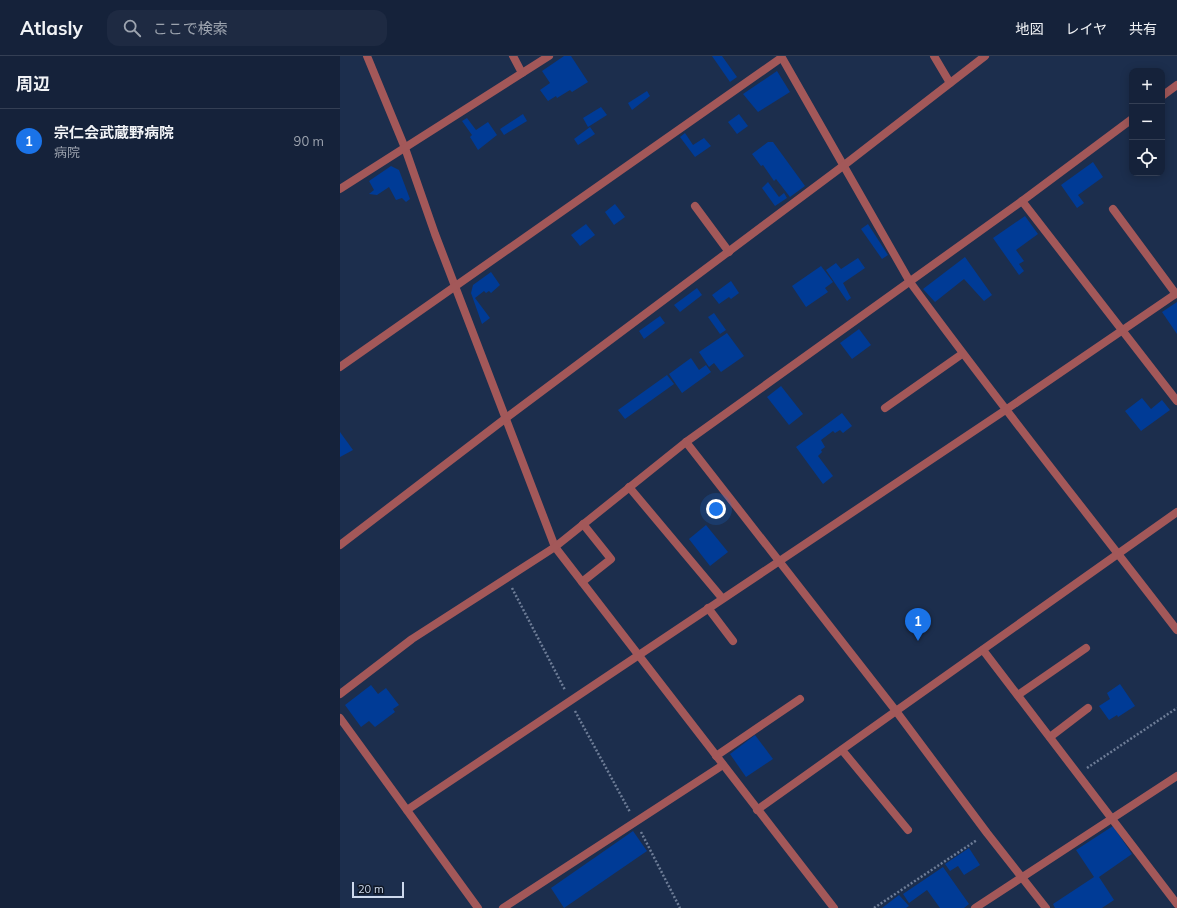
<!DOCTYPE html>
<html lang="ja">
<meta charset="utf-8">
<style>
:root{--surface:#15223a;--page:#1e2a42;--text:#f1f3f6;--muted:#9da4af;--line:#343f54;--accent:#1a73e8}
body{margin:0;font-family:Mulish,"Noto Sans JP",sans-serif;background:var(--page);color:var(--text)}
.controls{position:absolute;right:12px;top:12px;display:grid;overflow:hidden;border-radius:8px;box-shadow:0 2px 10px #0003}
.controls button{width:36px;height:36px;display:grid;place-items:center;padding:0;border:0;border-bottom:1px solid var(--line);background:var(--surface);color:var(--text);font:20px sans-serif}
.scale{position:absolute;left:12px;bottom:10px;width:52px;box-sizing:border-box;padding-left:4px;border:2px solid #cdd9ed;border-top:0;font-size:11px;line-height:14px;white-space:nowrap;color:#cdd9ed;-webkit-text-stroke:3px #0f1725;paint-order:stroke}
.you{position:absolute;left:376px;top:453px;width:14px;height:14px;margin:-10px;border:3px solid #fff;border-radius:50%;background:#1a73e8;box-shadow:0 0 0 6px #1a73e833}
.badge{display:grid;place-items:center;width:26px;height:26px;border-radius:50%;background:var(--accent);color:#fff;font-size:13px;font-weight:700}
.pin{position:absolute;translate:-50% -33px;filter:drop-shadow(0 1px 2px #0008)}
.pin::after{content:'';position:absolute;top:21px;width:14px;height:12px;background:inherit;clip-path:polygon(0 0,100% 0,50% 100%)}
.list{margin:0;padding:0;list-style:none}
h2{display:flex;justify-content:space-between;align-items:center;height:52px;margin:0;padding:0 16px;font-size:17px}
h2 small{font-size:13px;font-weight:400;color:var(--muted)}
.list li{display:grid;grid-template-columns:26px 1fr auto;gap:12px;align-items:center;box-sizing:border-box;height:64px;padding:0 16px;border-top:1px solid var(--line)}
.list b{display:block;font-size:15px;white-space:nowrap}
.list p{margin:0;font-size:13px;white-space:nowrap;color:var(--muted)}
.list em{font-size:13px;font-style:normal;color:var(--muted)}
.icon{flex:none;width:22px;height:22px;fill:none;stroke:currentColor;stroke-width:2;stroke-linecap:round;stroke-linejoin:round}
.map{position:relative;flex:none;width:837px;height:852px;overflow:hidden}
header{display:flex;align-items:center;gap:24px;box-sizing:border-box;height:56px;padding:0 20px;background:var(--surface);border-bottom:1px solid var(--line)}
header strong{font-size:19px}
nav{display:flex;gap:22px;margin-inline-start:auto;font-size:14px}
.search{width:280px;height:36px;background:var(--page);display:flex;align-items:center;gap:10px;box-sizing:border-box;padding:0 14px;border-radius:12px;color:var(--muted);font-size:15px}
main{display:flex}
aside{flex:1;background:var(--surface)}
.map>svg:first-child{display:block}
</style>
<header>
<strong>Atlasly</strong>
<div class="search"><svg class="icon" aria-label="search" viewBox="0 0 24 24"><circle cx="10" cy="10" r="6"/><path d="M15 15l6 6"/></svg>ここで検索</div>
<nav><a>地図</a><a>レイヤ</a><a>共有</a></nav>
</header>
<main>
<aside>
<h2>周辺<small></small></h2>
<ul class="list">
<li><span class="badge">1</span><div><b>宗仁会武蔵野病院</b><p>病院</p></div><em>90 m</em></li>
</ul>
</aside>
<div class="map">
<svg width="837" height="852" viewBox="0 0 837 852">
<rect width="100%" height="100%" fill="#1c2e4d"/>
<g fill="#003b96">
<polygon points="224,0 231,0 248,26 232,36 230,34 217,42 216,40 208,45 200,34 210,27 202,15"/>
<polygon points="372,0 382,0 397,21 390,26"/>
<polygon points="437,15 450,36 418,56 403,38"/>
<polygon points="307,35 310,40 292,54 288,47"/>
<polygon points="261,51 267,59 248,71 243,62"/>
<polygon points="183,58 187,65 164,79 160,73"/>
<polygon points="399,58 408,70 397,78 388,66"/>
<polygon points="127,62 136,74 148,66 157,79 138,94 130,81 132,79 122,65"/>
<polygon points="250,71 255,78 238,89 234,83"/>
<polygon points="345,77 353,89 364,82 371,90 355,101 340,81"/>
<polygon points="428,86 433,86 465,130 450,141 436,123 434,125 423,109 421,110 412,98"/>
<polygon points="753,106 763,121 738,139 744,147 737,152 721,129"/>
<polygon points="51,110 59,114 70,143 66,146 62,142 56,144 49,131 37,139 29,138 34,134 29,125"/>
<polygon points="428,126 439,141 444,137 447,142 435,150 422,132"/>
<polygon points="275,148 285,161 274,169 265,156"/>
<polygon points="685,160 698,178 676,194 684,205 679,208 684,215 679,219 653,182"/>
<polygon points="246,168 255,179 240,190 231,179"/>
<polygon points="528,168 548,199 542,203 521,173"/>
<polygon points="625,201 652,239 644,245 624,223 595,246 583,233"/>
<polygon points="518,202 525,212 503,227 511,242 507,245 486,214 496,207 501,213"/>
<polygon points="481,210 493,226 485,232 488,236 466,251 452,230"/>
<polygon points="151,216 160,229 151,237 149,235 146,237 144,235 135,242 150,262 142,268 131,237 133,229"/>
<polygon points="391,225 399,237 391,243 389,241 379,248 372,239"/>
<polygon points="357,232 362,239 340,256 334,249"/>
<polygon points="837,246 837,278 822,256"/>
<polygon points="374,257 386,274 380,278 368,261"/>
<polygon points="320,260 325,267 304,283 299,275"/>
<polygon points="519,273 531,289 512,303 500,287"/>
<polygon points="387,277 404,300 381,316 374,307 369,311 359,296"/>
<polygon points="351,302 359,314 366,309 371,316 342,337 329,318"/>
<polygon points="327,319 334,328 285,363 278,354"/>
<polygon points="441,330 463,358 449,369 427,341"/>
<polygon points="802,342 811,353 822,344 830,354 801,375 785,355"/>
<polygon points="502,357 512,370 503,377 500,374 495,377 493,375 481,384 485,391 481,394 482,396 478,400 493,420 483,428 456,391"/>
<polygon points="0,376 13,394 0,401"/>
<polygon points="366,469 388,496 370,510 349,483"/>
<polygon points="780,628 795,650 778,661 777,659 769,664 759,650 770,643 767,637"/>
<polygon points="31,629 38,638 46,632 59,649 53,653 55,656 35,671 29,665 21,671 5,649"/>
<polygon points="415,679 433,703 406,721 390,698"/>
<polygon points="773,770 792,798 759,821 774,844 762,852 715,852 713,848 754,821 736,794"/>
<polygon points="293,775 307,795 224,852 211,832"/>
<polygon points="629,792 640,809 624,819 618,810 610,815 605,808"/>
<polygon points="603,811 629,848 624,852 600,852 587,834 569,847 563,838"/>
<polygon points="559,839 569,850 566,852 542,852"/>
</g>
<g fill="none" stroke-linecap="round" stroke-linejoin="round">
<g stroke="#6e7d97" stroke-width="2.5" stroke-dasharray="2 2" stroke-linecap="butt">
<polyline points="172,532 225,634"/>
<polyline points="235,655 290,756"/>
<polyline points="747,712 837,652"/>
<polyline points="301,776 340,852"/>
<polyline points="534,852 637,784"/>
</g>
<g stroke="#a35859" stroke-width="8">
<polyline points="173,0 182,17"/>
<polyline points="355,150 389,196"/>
<polyline points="773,153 836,238"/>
<path d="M 570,226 C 656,344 748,458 837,574"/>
<polyline points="545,352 622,298"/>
<polyline points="242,526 271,503 243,468"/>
<polyline points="368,552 393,585"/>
<polyline points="643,594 837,848"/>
<polyline points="678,639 746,592"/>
<polyline points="710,681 748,652"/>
<polyline points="376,700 460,643"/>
</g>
<g stroke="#a35859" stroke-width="8">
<polyline points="27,0 65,92 95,178 215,491 494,852"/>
<polyline points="441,0 570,226"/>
<polyline points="594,0 610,27"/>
<polyline points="822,40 837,29"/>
<polyline points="0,133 209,0"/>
<polyline points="682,145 837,345"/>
<polyline points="0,311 441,2"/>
<polyline points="346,386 556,655 647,777 706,852"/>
<polyline points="289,431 382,542"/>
<polyline points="0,489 166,362 503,110 645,0"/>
<polyline points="0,638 72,583 215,491 346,386 682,145 792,63"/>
<polyline points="0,662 138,852"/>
<polyline points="502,694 568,774"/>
<polyline points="67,754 667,353 837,237"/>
<polyline points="417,754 556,655 837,456"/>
<polyline points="163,852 383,709"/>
<polyline points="635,852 837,720"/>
</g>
</g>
</svg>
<div class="controls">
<button>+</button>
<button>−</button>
<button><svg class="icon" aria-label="locate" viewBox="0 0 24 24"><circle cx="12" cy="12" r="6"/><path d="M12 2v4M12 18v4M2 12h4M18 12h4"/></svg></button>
</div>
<div class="scale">20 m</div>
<div class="you"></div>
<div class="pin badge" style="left:578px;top:585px">1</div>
</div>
</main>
